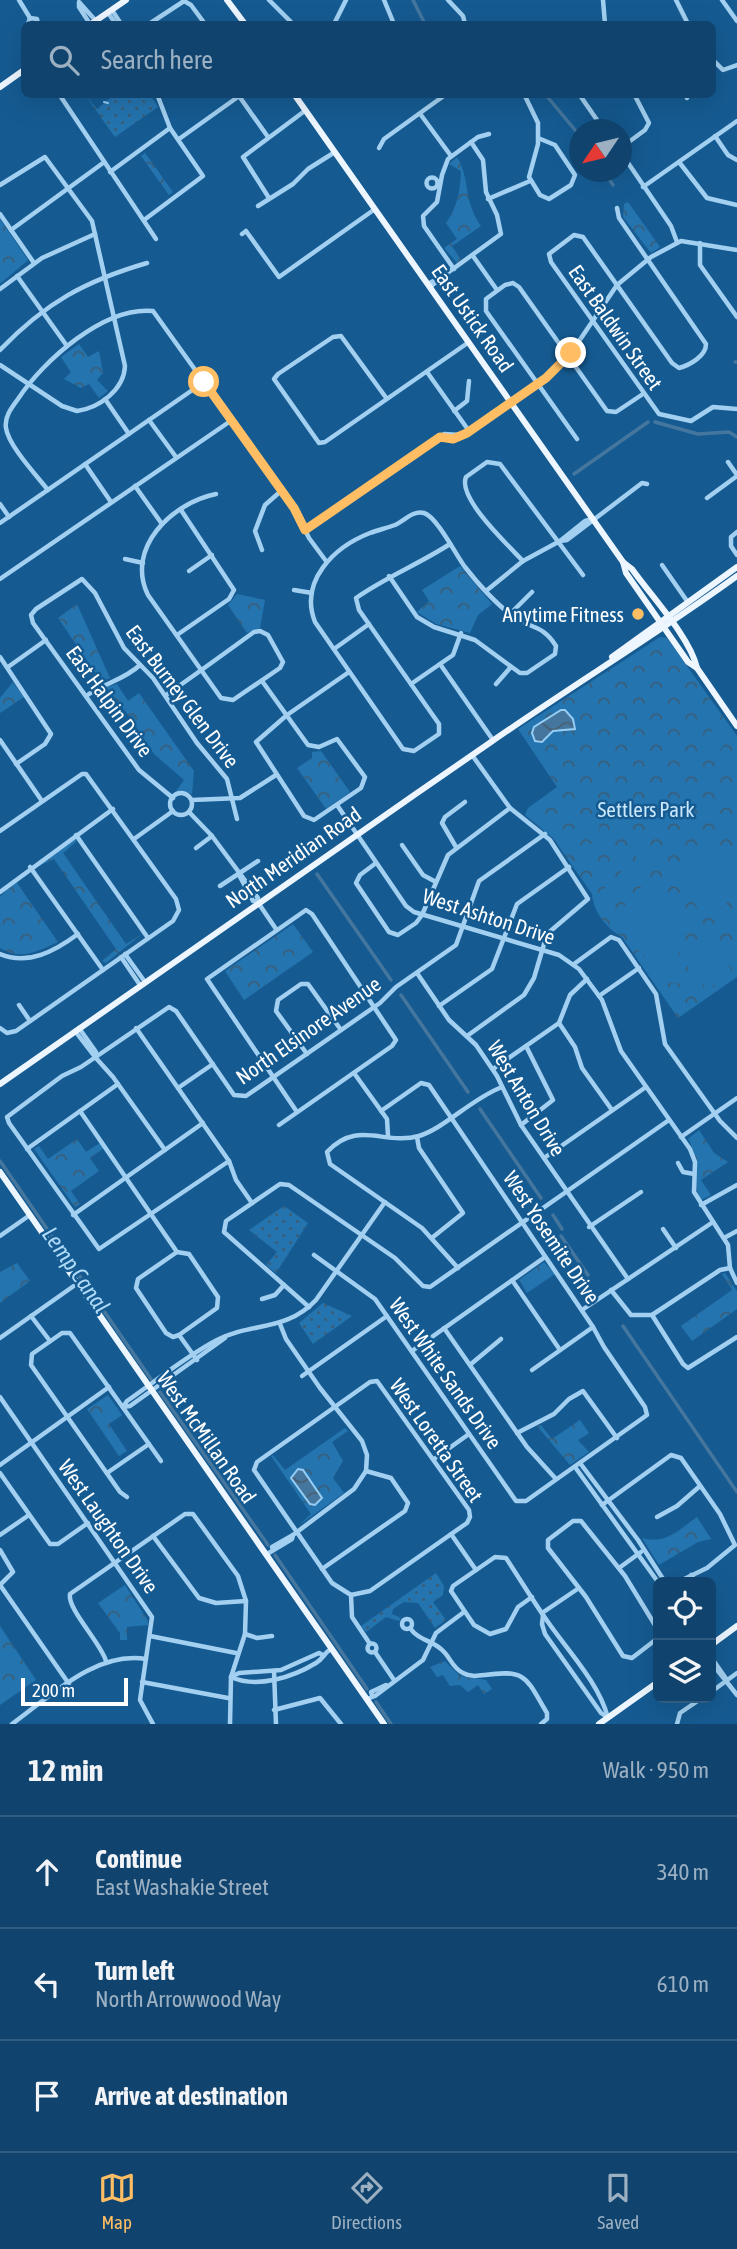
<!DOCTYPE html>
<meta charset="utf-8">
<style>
:root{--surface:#10446e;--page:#194b73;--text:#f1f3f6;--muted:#9cb0c2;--line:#305c81;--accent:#ffbe63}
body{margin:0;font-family:"Asap Condensed",sans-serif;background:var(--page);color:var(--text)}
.controls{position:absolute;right:21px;bottom:21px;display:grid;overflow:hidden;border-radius:10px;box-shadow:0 7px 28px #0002}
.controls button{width:63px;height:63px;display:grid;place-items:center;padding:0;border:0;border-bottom:2px solid var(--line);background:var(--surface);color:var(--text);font:35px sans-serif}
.compass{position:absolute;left:569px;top:119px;width:63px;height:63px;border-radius:50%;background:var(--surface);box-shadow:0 7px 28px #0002;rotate:235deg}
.scale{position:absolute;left:21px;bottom:18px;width:107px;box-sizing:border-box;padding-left:7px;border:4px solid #fff;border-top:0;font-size:19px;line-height:24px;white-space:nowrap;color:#fff;-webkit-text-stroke:5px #155b92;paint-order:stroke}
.stop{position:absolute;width:21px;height:21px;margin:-16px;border:5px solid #ffbe63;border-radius:50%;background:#fff}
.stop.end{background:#ffbe63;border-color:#fff;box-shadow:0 2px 7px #0008}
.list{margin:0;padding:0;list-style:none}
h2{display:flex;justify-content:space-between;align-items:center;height:91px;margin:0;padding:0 28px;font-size:30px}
h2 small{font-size:23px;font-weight:400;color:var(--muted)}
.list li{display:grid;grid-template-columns:46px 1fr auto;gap:21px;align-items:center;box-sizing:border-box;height:112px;padding:0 28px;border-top:2px solid var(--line)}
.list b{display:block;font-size:26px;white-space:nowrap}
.list p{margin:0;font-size:23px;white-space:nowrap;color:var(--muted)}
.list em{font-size:23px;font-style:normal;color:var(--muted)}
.icon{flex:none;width:38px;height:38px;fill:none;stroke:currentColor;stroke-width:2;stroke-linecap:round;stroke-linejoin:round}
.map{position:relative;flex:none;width:737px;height:1724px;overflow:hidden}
.search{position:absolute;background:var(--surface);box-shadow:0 7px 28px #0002;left:21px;right:21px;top:21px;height:77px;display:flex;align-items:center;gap:18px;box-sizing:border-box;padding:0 24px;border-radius:10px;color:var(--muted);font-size:26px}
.sheet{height:427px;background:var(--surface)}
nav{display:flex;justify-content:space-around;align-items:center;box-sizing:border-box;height:98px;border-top:2px solid var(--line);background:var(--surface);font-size:19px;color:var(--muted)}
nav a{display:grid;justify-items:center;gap:4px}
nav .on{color:var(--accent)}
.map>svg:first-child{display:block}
</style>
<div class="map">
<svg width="737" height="1724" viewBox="0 0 737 1724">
<defs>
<pattern id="grass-dots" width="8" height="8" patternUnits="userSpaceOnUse" patternTransform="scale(1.75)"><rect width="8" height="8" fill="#2474af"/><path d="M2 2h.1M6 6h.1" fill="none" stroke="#3a5e79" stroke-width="1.8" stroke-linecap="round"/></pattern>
<pattern id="park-crowns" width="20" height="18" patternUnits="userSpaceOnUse" patternTransform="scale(1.75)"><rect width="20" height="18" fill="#2474af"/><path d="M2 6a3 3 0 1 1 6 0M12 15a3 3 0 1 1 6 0" fill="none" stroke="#3a5e79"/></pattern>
<pattern id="water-waves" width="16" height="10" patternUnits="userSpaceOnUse" patternTransform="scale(1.75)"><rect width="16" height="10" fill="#44769e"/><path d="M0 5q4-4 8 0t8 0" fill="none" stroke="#485f71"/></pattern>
</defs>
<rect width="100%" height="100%" fill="#155b92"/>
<g fill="url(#grass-dots)">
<polygon points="114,95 150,95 158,107 115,137 85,95 97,109"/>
<polygon points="284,1206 308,1223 276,1273 266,1265 277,1252 249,1230"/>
<polygon points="323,1303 352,1316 313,1344 299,1323"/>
<polygon points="436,1573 444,1586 443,1595 433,1602 446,1620 435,1628 418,1603 404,1602 393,1609 392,1614 401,1618 399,1621 386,1617 366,1632 361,1626"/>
</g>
<g fill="url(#park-crowns)">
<polygon points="145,153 173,192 169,195 141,156"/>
<path d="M 457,157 C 470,177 463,201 481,226 L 452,246 L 461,260 L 457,263 L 444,248 L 457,239 L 446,223 C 458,206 460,191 461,171 L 449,164 Z"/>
<polygon points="628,202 660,247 651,253 623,217 624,204"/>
<polygon points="0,219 28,260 1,283 0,283"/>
<polygon points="79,344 88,357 99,351 103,373 97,380 108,391 99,398 89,384 81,388 64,379 71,372 61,357"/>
<polygon points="460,566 492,604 478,615 470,633 436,624 417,612 429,601 422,590"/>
<polygon points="237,594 265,600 260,628 247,633 228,605"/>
<polygon points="77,604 110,678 101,681 58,618"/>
<path d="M 660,637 L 667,638 L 737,736 L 737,977 L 678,1018 L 622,937 C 607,929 593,911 592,894 L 553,838 L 525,815 L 528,808 L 557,787 L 518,729 Z"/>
<polygon points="13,682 24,697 0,713 0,698"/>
<polygon points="117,684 128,701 139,693 194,771 192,794 182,791 174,794 184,780 154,754 129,716 106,687"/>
<polygon points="321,751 350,792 326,809 297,768 312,758 312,752"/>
<polygon points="74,840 77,841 63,853 126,944 142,934 106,963 102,961 116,949 54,859 37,867"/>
<path d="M 15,880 L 58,942 C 38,951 20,961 0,948 L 0,897 Z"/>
<polygon points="293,924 313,952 244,1000 225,971"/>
<path d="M 699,1130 L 714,1153 L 728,1162 L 701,1180 L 711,1195 L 701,1200 C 690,1182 702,1162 688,1139 Z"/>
<polygon points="77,1139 86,1152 100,1143 104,1148 90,1158 99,1171 71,1191 80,1204 75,1207 34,1149 39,1146 48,1159"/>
<polygon points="544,1262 555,1274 527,1293 519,1280"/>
<polygon points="17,1263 30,1281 0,1303 0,1272"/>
<polygon points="725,1273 737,1291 737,1309 692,1341 681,1326 732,1290 722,1274"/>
<polygon points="108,1395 122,1415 109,1424 127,1451 119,1456 87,1409"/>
<polygon points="580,1420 589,1433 578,1440 589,1452 570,1465 537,1426 541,1425 552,1439"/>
<polygon points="345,1428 348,1431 332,1442 343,1461 333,1478 344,1493 298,1526 311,1514 271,1456 273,1455 285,1470"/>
<path d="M 697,1517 L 711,1539 L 698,1542 L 659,1565 L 642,1538 C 665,1545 679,1530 697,1517 Z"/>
<polygon points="125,1585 148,1621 148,1625 127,1627 127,1640 120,1640 120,1633 98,1603"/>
<polygon points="0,1626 36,1680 0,1705"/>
<polygon points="445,1661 460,1676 486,1680 492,1689 484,1694 478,1685 468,1692 460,1685 450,1686 443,1675 437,1677 430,1667"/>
</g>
<g fill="#2474af">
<circle cx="713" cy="742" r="11"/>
<circle cx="726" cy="761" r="11"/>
<polygon points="592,816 600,828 575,846 566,834"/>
<polygon points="605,834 613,846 588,864 579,852"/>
<polygon points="640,837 658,862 646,871 628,846"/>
<polygon points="711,845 726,847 737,854 737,894 710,918 701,916 676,866 690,852"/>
<polygon points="623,850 641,875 629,884 611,858"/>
<polygon points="605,862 623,888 611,896 593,871"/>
<path d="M 657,879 L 695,921 L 693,929 L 643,955 C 613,925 615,896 657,879 Z"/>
<polygon points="712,942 732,971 720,984 706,986 692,978 686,962"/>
<path d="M 676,947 L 688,981 C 669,987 652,979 644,961 Z"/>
</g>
<g fill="url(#water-waves)" stroke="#95cdf4" stroke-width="2">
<polygon points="561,710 565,710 573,719 575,729 553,731 542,742 535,741 532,733 534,727"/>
<polygon points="298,1469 303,1470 322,1498 315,1505 310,1504 291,1478"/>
</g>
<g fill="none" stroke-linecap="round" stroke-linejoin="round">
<polyline stroke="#95cdf4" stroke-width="2" points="104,102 108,103"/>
<g stroke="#44769e" stroke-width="3.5">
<polyline points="413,0 425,24"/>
<polyline points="545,94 580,136"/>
<polyline points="604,172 613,185"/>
<polyline points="735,362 737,362"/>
<polyline points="655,422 698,434 729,432 737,437"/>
<polyline points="574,474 648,422"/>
<polyline points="317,874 391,980"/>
<polyline points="401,995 468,1092"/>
<polyline points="480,1109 541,1198"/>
<polyline points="0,1161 151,1379"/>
<polyline points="553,1215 562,1229"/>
<polyline points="561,1236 588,1275"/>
<polyline points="623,1326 737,1492"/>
<polyline points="160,1392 268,1545"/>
<polyline points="275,1555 367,1689"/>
<polyline points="376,1702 391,1724"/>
</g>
<g stroke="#a3d0f1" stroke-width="4.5">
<polyline points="19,0 30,18 37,19 38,24"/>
<polyline points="269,0 293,24"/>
<polyline points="384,0 394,24"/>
<polyline points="448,0 463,16 465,24"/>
<polyline points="603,0 605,24"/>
<polyline points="676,0 688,24"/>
<polyline points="722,0 737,21"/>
<polyline points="112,10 121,24"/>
<polyline points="108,13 116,24"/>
<polyline points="28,24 30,18"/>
<polyline points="90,24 79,7 79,2 96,21"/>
<polyline points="149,24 184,1 191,5 205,24"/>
<polyline points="334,24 346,0"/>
<polyline points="548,24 549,24"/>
<polyline points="712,59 723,70 737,65"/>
<polyline points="524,94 538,123 538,144 529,177 540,195 549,199 571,185 575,175 555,145 538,138"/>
<polyline points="579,94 604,130"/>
<polyline points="685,94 687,98"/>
<polyline points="239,96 268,137"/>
<polyline points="61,97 156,239"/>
<polyline points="421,115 451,156"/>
<polyline points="715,136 728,155 737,160"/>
<polyline points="179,139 242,94"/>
<polyline points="622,147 645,130 649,123 634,94"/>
<polyline points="379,148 384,139 445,95"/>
<polyline points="622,154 671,226 677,242"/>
<polyline points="679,162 707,198 737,205"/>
<polyline points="110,172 170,128"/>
<circle cx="432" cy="183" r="5.5"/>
<path d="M 0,185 L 45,157 L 92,221 L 125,366 C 124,390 99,408 77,411 L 62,406 L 0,365"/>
<polyline points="643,187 737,121"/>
<polyline points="269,198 243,157 306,110"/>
<polyline points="488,199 530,181"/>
<polyline points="258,206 293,184 308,169 335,152"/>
<path d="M 617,208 L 619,218 L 706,344 C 706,356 690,365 679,368 L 672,363 L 583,237 L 574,235 L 549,254 L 551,262 L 659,414 L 691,421 L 713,407 L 737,409"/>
<polyline points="0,214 34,263"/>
<polyline points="144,220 203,176 170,128 157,94"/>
<polyline points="11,230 103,163"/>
<polyline points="242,234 246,231 279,277 375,209"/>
<polyline points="700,243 700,265 737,317"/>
<polyline points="473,256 497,290"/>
<polyline points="454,269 424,226 423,216 437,202 442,175 448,159 478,137 489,134"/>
<polyline points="446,274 501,234 497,215 486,192 483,160 471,142"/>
<polyline points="17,276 67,346"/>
<polyline points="428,284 446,274 430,287"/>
<polyline points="0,289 42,258 95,234"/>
<path d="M 0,350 C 45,303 85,281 147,263"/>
<polyline points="427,372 469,431"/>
<polyline points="105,399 129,434"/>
<polyline points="387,399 341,336 333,337 278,374 274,379 319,443 325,442 469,342"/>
<polyline points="454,411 467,401 469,381"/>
<polyline points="149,420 176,457"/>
<polyline points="461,435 552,373 571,353 617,285 651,257 681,241 737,250"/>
<polyline points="577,439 486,311 486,299 505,285 513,283 519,287 607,411 616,412 643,394"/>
<polyline points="728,462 737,475"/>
<polyline points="85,464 111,502"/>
<polyline points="135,486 162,524"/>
<path d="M 48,490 C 37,476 8,445 6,428 C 4,417 12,407 18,399 C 43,361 104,306 153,311 L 294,508 L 309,538 L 326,561"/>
<polyline points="707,498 737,476"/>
<polyline points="0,504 9,517"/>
<polyline points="593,519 585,521 560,541 567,540 642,483 647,484"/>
<polyline points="0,523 204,382"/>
<polyline points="305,530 444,434 461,435 453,439 440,437"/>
<polyline points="737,532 731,537 731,546 737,555"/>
<polyline points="262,550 255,531 265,505 281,491"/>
<polyline points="125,559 143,563"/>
<path d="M 523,561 C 509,546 457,498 466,477 L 487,462 L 500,464 L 583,575"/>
<polyline points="662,565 687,601"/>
<polyline points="189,571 212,555"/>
<path d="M 389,576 L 417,617 L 434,627 L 475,640 L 520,673 L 527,673 L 555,654 L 556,646 C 543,625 532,629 514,617 C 496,604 479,585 465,567 C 456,555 437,517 424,513 C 413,510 404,521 395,525 C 387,528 378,530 370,533 C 334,547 299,581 315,622 L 403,749 L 414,751 L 439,734 L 439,724 L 359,610 L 356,598 C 386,577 419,564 450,544"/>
<polyline points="0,579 232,420"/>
<polyline points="294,590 312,593"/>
<polyline points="486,591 523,561 560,541"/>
<polyline points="510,614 532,592"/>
<polyline points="177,635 229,599 234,590 181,510"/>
<polyline points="334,649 369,624"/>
<polyline points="0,657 51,734 45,744 16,764"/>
<polyline points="440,664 493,740"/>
<polyline points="8,667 46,640"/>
<polyline points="262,681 308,745 319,747 337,739 365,777 361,788 314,820 304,816 256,742 287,715 349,672"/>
<polyline points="411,684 453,655 461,633"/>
<polyline points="496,684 510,668"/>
<path d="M 166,695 C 195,675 225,653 254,632 L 260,631 L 268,635 L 283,662 L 280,668 L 233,700 L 221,698 L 148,595 C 125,548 172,503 216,494"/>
<path d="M 86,696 C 104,683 124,680 140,665"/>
<polyline points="0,740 42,801"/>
<circle cx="181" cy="804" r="11"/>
<polyline points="173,798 139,770 33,623 31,615 36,609 82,579 95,593 124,648 153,678 197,743 227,779 237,819"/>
<polyline points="192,800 240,798 276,775"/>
<polyline points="337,805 406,906 414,912 559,955 579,969 602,1000 621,1051 690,1149 695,1162 694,1192 728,1245 730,1268 737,1283"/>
<polyline points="189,812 212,836 258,898 257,901 253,901 239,875"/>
<polyline points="0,831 82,774 86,774 176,899 179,910 173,921 16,1031 7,1033 0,1028"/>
<polyline points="76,835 148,938"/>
<polyline points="134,839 173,811"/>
<polyline points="402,845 423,875 436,882"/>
<polyline points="456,847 442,823 445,817 465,802"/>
<polyline points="196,848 212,836"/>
<polyline points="376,863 360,875 356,883 389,932 398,935 416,923 422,915 448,855 510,808"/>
<polyline points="30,867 103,970"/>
<polyline points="220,886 258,861"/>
<polyline points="0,892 113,809"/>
<polyline points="257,901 276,929"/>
<path d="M 0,954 C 28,966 55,951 78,934"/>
<polyline points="125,954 145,982"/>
<polyline points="121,957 140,985"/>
<polyline points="574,964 611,937 619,940 656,994 665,1044 720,1121 737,1138"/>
<polyline points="417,973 449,1020 476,1045 497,1076 521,1125 628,1279"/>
<polyline points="599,996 639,968"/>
<polyline points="19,1005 30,1021"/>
<polyline points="439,1006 492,969 517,904 569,867"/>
<polyline points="559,1023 575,1047 582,1068 612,1110"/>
<polyline points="136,1028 229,1161 236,1180 252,1203"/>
<polyline points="75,1031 95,1057 96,1052 79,1028"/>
<polyline points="467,1036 524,995 534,978 547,934 588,899 550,840 510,808 472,755"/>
<polyline points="307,1054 276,1011 278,1000 301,984 308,984 341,1030"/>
<polyline points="95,1057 113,1077 165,1150"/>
<polyline points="493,1069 559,1023 570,995 587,979"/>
<polyline points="354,1073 387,1119 388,1136"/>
<polyline points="178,1088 213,1064"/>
<polyline points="80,1111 177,1252 189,1254 218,1297 217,1308 179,1335"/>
<polyline points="279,1125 392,1046 396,1040 312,914 306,910 207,979 297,1112"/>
<polyline points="521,1125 553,1100 526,1046"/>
<polyline points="417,1137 419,1148 463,1213 433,1237"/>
<polyline points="681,1137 737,1098"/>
<polyline points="27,1149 118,1084"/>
<polyline points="544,1158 646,1087"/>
<polyline points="229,1161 99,1249 9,1123 7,1117 62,1076 81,1067 169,1007 176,1011 234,1095 246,1096 380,1003 396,987 456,945 479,881 545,834"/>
<polyline points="678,1163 683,1172 694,1174"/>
<polyline points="701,1205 737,1185"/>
<polyline points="73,1215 203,1123"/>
<polyline points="589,1227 641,1192"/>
<polyline points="663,1229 676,1248"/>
<polyline points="0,1236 30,1215"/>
<polyline points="724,1238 737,1231"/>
<polyline points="177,1252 138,1279 136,1288 166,1333 173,1337 179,1335 197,1360"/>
<polyline points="314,1255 375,1299 516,1501 526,1501 647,1415 645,1407 604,1347 593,1327 429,1085 421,1083 381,1111"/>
<path d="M 458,1268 L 422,1228 L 330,1164 L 327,1152 C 358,1119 384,1146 419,1136 C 445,1128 471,1099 502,1087"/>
<polyline points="512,1280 560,1350"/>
<polyline points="611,1290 631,1315 652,1315 683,1364 688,1368 737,1337"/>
<polyline points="262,1299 275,1295 284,1285"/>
<polyline points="309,1307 224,1232 226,1221 280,1184 289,1185 395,1258 423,1286 430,1287 669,1120"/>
<polyline points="582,1310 713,1222"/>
<polyline points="652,1315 720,1270 730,1268"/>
<polyline points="31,1316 50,1341"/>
<polyline points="280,1324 286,1339 320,1388 362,1441 367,1455 366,1471 391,1478 408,1503 405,1511 322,1569"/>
<polyline points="444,1328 527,1447 556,1479"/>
<polyline points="0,1338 78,1283"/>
<polyline points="412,1351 545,1257"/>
<polyline points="471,1364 501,1339"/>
<polyline points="532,1370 593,1327"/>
<polyline points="302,1376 387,1316"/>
<polyline points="0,1397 152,1617 140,1700 153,1724"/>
<path d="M 123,1407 L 127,1401 C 156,1381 186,1356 217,1340 C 251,1322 286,1332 316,1300 L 385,1202"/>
<polyline points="123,1407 130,1406 225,1338"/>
<polyline points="517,1433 554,1414 569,1399 583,1391 617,1438"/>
<polyline points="434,1459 469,1434"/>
<polyline points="580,1463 638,1540 665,1582"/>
<polyline points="0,1465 109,1387"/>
<polyline points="575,1467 658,1582"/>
<polyline points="0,1473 50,1544 58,1544 88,1523"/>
<polyline points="107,1473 149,1444"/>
<polyline points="127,1497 120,1492 31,1365 32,1354 62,1333 70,1333 161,1461"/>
<polyline points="602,1505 671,1455 681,1458 720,1514 735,1545 707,1568 678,1582"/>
<polyline points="657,1517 677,1506 700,1486"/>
<polyline points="451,1534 476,1570"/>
<polyline points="0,1535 29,1515"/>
<polyline points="293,1535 354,1489 366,1471"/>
<polyline points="153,1536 199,1598 216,1603 246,1601"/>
<polyline points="0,1550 13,1572 0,1585 69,1684"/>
<polyline points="267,1554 292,1539 293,1535 272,1547 273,1550"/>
<polyline points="619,1568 641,1552"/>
<polyline points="691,1575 696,1582"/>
<polyline points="351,1595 370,1591 467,1523 470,1517 469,1510 377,1381 370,1382 257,1462 254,1470 332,1583 351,1595 352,1617 370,1644"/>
<path d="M 532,1597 L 518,1607 L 506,1629 L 490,1634 L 474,1625 L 451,1591 L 453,1586 L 495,1557 L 506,1558 C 520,1579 533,1601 548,1622 C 568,1651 599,1683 608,1718"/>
<polyline points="542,1613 579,1588"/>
<polyline points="543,1615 542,1624 545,1634 601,1713 607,1717"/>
<circle cx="407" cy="1624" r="5"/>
<path d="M 410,1628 C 418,1640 431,1640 441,1649 C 450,1656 452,1668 463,1673 C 470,1677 477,1676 485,1675 C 527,1669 526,1678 547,1713 L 547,1719 L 541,1724"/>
<polyline points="658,1630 625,1576 581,1521 573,1521 548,1540 548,1548 586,1597 623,1656 632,1658 658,1638"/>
<polyline points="245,1634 257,1638 272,1636"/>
<polyline points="150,1636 236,1653"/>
<circle cx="372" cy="1648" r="4.5"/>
<polyline points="375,1652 394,1680"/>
<path d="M 323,1655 L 319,1653 L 281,1670 L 239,1673 L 231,1677 C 257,1689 293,1677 316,1663 C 323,1659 324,1653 331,1649"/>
<polyline points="711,1657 727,1680"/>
<path d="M 106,1661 C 101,1643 67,1609 70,1594 L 185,1514 L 193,1514 L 238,1576 L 246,1601 L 245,1634 L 231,1677 L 230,1724"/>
<polyline points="711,1662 737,1695"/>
<polyline points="274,1671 276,1724"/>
<polyline points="142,1682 228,1698"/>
<polyline points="711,1692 737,1673"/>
<polyline points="372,1695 371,1692 386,1685"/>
<polyline points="367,1699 375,1696 423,1660 436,1633 464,1612"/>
<polyline points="274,1710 320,1698 341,1724"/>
<path d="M 12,1724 C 51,1696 95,1651 146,1659"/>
<polyline points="677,1724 680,1713 702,1698"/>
</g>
<g stroke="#edf6ff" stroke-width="6">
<polyline points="227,0 245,24"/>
<polyline points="91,24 126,0"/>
<polyline points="0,87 24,70"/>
<path d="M 294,94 L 623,562 L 632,569 C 651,596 690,637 697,668"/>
<polyline points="623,562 626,573 688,662 697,668 737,726"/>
<polyline points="612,657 737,567"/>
<path d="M 0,1084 C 164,969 327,855 491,742 C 573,685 657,634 737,576"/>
<polyline points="0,1172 384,1724"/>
<polyline points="711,1645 737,1626"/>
<polyline points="599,1724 658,1682"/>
</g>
</g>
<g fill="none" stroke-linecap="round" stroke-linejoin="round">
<polyline stroke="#ffbe63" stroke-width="9" points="204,382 294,508 305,530 440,437 453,439 467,433 546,378 571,353"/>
</g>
<circle fill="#ffbe63" stroke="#155b92" stroke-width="2.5" cx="638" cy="614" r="7"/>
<g text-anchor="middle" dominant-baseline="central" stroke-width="5" stroke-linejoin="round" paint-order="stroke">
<g font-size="21" fill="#fff" stroke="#155b92">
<text transform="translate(473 318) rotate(55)">East Ustick Road</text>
<text transform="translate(616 327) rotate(55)">East Baldwin Street</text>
<text transform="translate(183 696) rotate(53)">East Burney Glen Drive</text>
<text transform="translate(110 701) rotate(54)">East Halpin Drive</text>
<text transform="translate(293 857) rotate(-35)">North Meridian Road</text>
<text transform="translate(489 916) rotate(18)">West Ashton Drive</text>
<text transform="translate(308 1030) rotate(-35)">North Elsinore Avenue</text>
<text transform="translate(527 1098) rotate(59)">West Anton Drive</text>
<text transform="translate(552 1237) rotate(56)">West Yosemite Drive</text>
<text transform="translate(446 1373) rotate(55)">West White Sands Drive</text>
<text transform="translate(207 1437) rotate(55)">West McMillan Road</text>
<text transform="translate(437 1440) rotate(55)">West Loretta Street</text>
<text transform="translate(109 1526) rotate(55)">West Laughton Drive</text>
</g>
<g font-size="21" fill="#fff" stroke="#155b92" text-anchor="end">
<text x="624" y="614">Anytime Fitness</text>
</g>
<g font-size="21" fill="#cae7fc" stroke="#155b92">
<text x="646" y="809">Settlers Park</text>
</g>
<g font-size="23" font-style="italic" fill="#afdaf8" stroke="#155b92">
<text transform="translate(76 1270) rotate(55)">Lemp Canal</text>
</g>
</g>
</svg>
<div class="controls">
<button><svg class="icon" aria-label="locate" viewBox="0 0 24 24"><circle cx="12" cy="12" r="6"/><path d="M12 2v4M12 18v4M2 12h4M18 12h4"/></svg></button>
<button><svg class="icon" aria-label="layers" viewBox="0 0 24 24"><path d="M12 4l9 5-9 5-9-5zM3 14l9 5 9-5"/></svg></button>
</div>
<svg class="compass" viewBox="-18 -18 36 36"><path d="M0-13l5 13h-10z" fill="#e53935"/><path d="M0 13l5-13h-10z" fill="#9cb0c2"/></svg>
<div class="scale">200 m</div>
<div class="stop" style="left:204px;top:382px"></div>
<div class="stop end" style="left:571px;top:353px"></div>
<div class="search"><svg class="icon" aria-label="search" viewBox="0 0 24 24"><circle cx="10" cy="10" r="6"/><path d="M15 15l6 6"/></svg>Search here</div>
</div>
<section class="sheet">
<h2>12 min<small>Walk · 950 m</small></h2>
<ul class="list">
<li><svg class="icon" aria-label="ahead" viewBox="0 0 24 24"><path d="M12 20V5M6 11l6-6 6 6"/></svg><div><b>Continue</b><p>East Washakie Street</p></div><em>340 m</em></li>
<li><svg class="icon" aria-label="left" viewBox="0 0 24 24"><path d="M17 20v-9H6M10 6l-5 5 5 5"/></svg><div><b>Turn left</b><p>North Arrowwood Way</p></div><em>610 m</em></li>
<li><svg class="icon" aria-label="arrive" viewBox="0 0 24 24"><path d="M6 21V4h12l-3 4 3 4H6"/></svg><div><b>Arrive at destination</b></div></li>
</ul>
</section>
<nav>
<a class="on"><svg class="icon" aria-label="map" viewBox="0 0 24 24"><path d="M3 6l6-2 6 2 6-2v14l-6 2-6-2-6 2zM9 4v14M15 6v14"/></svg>Map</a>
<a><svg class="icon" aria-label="directions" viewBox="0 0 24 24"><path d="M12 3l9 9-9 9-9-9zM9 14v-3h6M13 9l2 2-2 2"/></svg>Directions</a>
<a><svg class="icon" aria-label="saved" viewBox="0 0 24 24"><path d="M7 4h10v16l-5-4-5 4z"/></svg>Saved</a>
</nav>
